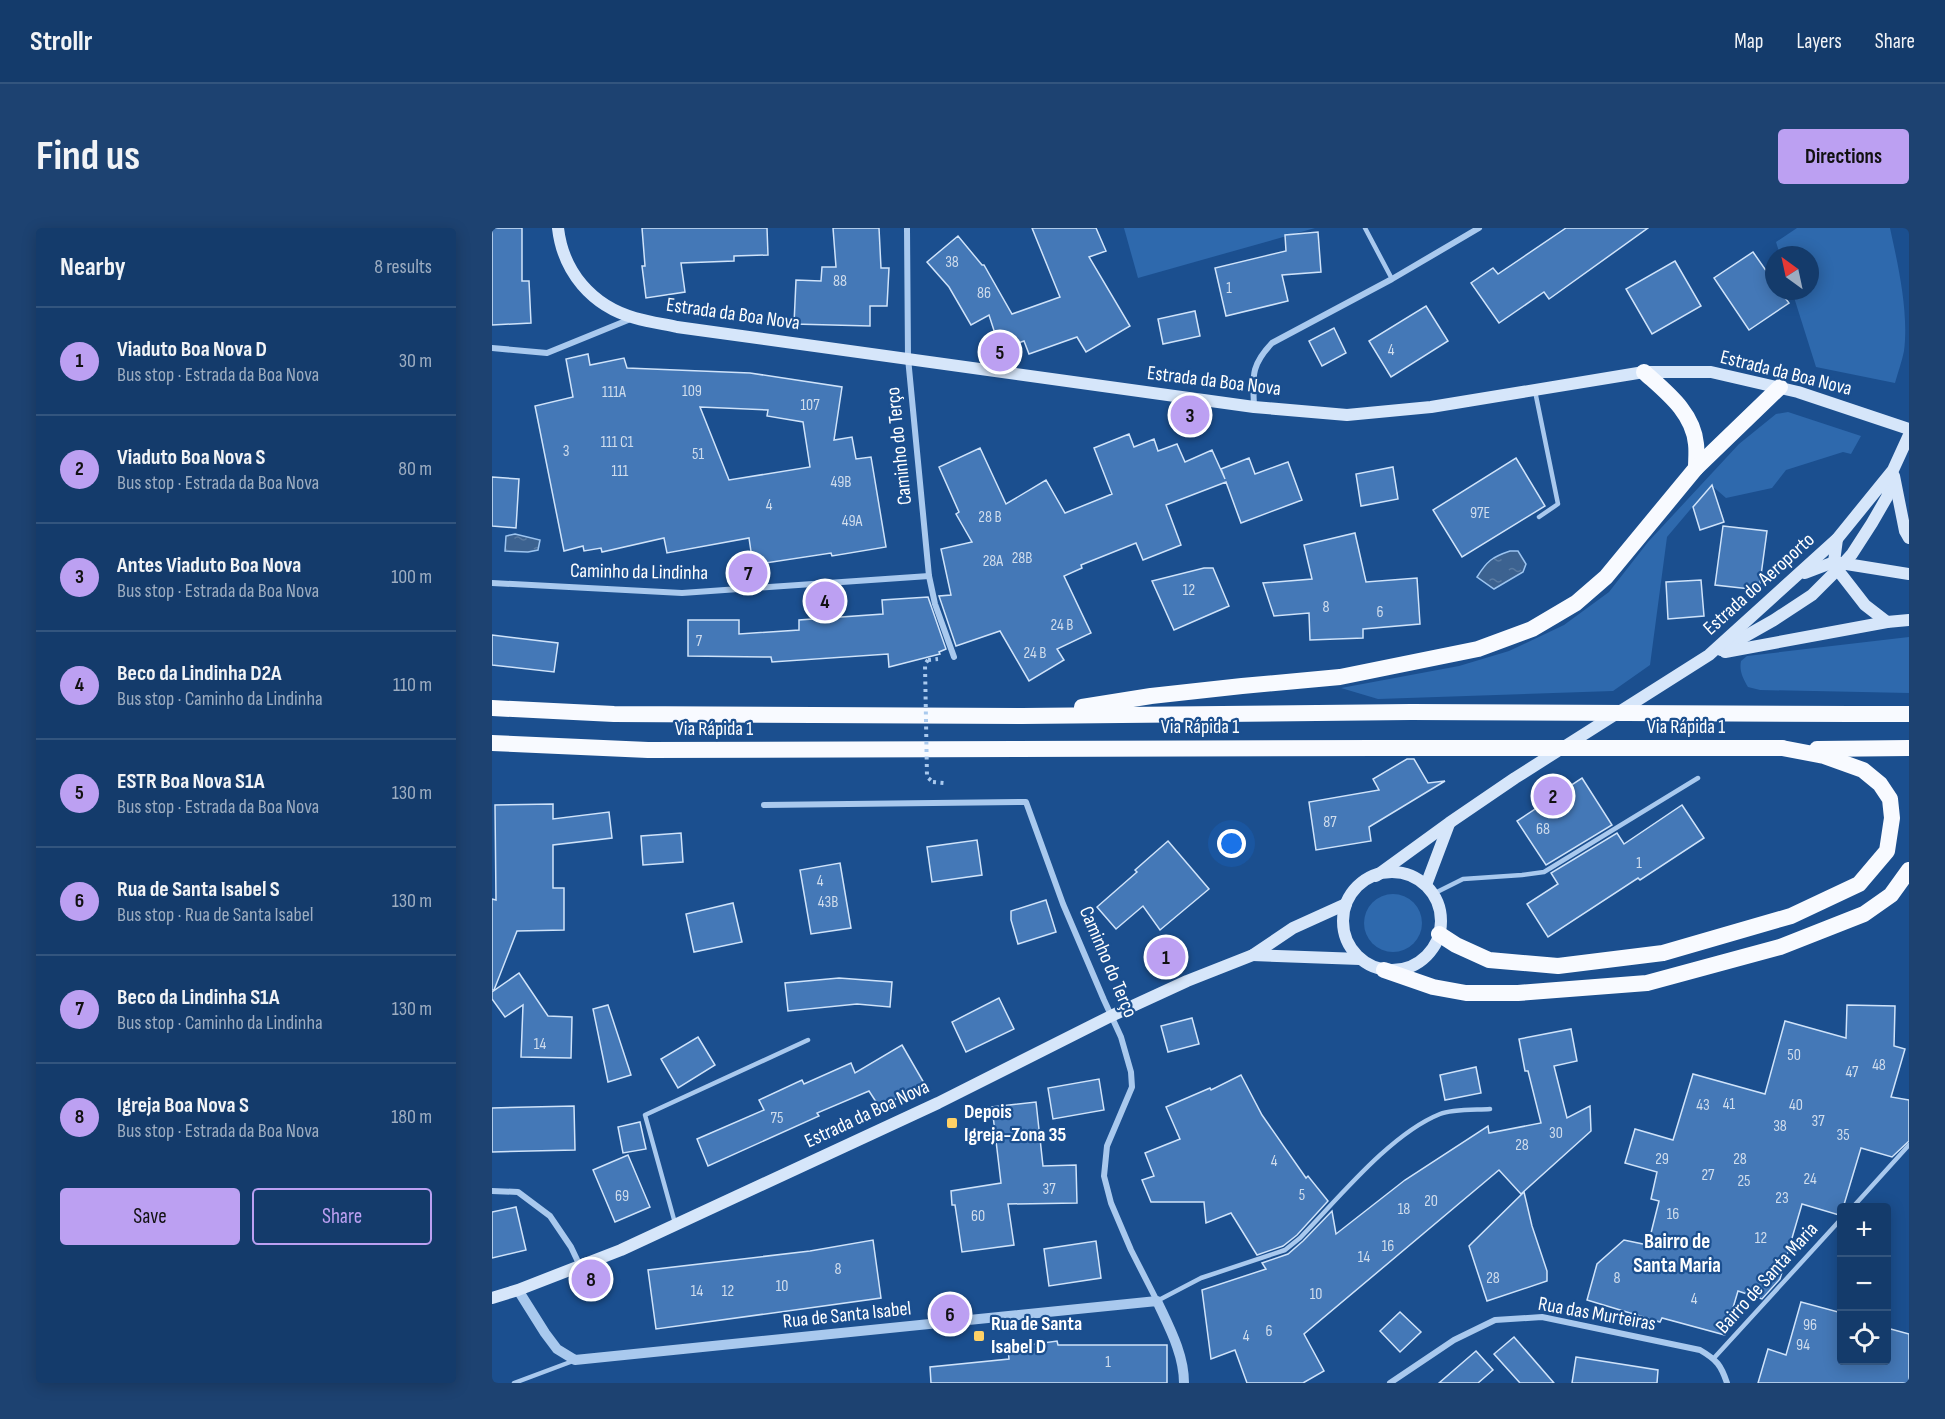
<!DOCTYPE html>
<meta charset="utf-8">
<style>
:root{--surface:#143b6b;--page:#1d4271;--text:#f1f3f6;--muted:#9dadc1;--line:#33557e;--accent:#bca0f2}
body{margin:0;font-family:"Sofia Sans Condensed",sans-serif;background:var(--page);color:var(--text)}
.controls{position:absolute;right:18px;bottom:18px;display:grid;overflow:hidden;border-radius:6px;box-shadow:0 3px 15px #0003}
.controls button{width:54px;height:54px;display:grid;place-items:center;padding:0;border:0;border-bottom:2px solid var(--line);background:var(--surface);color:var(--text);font:30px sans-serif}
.compass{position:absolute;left:1273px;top:18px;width:54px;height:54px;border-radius:50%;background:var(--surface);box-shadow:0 3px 15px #0003;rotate:327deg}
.you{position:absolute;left:740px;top:616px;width:21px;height:21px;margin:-15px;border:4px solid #fff;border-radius:50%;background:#1a73e8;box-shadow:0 0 0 9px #1a73e833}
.badge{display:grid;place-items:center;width:39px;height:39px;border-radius:50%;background:var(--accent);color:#111;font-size:20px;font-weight:700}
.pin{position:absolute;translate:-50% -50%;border:3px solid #fff;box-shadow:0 2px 6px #0006}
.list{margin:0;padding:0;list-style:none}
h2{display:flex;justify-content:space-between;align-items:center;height:78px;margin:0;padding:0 24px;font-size:26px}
h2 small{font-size:20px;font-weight:400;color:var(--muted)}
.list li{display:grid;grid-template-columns:39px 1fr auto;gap:18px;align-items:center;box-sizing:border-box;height:108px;padding:0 24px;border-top:2px solid var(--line)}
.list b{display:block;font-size:22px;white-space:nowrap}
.list p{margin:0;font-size:20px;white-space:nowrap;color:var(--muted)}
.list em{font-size:20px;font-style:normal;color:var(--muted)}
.actions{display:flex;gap:12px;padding:18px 24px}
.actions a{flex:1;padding:14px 0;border:2px solid var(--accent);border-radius:6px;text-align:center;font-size:21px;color:var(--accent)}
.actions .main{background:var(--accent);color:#111}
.icon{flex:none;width:33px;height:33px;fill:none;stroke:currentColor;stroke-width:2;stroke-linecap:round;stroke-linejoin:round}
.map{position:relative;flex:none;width:1417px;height:1155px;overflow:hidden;border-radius:6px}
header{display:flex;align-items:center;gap:36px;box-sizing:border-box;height:84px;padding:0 30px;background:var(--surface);border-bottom:2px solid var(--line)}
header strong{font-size:28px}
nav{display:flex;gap:33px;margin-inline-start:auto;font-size:21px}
.intro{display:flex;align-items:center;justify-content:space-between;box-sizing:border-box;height:144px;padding:0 36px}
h1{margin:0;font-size:42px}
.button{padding:15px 27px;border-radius:6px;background:var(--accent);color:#111;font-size:21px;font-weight:700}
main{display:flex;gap:36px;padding:0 36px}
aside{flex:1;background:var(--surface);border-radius:6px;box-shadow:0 3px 15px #0003}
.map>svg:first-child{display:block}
</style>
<header>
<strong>Strollr</strong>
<nav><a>Map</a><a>Layers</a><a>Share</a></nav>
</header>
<div class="intro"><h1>Find us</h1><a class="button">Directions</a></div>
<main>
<aside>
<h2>Nearby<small>8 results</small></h2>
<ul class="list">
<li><span class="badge">1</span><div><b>Viaduto Boa Nova D</b><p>Bus stop · Estrada da Boa Nova</p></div><em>30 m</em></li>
<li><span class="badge">2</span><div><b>Viaduto Boa Nova S</b><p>Bus stop · Estrada da Boa Nova</p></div><em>80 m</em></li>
<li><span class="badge">3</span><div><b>Antes Viaduto Boa Nova</b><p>Bus stop · Estrada da Boa Nova</p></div><em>100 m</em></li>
<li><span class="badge">4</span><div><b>Beco da Lindinha D2A</b><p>Bus stop · Caminho da Lindinha</p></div><em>110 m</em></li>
<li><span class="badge">5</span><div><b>ESTR Boa Nova S1A</b><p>Bus stop · Estrada da Boa Nova</p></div><em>130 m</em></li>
<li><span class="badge">6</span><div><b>Rua de Santa Isabel S</b><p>Bus stop · Rua de Santa Isabel</p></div><em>130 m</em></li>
<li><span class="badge">7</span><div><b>Beco da Lindinha S1A</b><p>Bus stop · Caminho da Lindinha</p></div><em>130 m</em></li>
<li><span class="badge">8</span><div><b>Igreja Boa Nova S</b><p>Bus stop · Estrada da Boa Nova</p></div><em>180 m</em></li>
</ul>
<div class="actions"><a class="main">Save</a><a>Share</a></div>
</aside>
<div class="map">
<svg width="1417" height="1155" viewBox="0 0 1417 1155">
<defs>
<pattern id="water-ripples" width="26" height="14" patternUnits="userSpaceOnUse" patternTransform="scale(1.5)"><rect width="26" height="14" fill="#3c6290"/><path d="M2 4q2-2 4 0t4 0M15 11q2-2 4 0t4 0" fill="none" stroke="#597aa1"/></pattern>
</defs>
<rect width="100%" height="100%" fill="#1b4f8f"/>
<g fill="#2e69ad">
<polygon points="632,0 823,0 646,50"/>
<path d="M 1305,0 L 1398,0 C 1406,37 1417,84 1412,123 C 1410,133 1406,144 1403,155 L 1324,139 L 1300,63 L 1318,63 L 1318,27 L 1288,27 L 1284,14 Z"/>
<polygon points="1296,184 1369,208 1359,226 1351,224 1294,242 1280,260 1234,270 1219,257 1175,309 1158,437 1121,463 886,471 849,460 967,438 1017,423 1072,397 1117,364 1156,314 1247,216 1284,186"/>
<path d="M 1417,409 L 1417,465 L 1268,462 L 1256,459 C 1251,450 1247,443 1249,433 L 1255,428 Z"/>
<circle cx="901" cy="695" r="29"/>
</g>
<g fill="url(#water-ripples)" stroke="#9cc4f0" stroke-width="1.5">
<polygon points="23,306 48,312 46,322 36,324 13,323 14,308"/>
<path d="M 1018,323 L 1026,323 L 1034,336 L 1031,344 L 1002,361 L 985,349 C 995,333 1000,329 1018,323 Z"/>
</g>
<g fill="#4478b7" stroke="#cfe3fa" stroke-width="1.5" fill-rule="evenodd">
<polygon points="0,0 30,0 30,53 37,53 39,95 0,97"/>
<polygon points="150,0 275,0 276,27 242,28 242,33 189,35 193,64 154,70 150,38 153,38"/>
<polygon points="341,0 387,0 389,40 397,40 395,78 378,78 378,98 302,96 304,52 329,53 330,39 344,39"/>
<polygon points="540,0 604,0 614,23 597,29 638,98 594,124 585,109 537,126 532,113 508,121 497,87 479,97 457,59 435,34 466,8 490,37 492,37 520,86 568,69"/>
<polygon points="1074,0 1156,0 1057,71 1052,64 1007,95 979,55 1001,40 1006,46"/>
<polygon points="826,4 829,44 790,47 796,73 734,88 723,40 794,23 793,7"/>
<polygon points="1261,24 1282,54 1282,63 1288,63 1297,75 1257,102 1222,50"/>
<polygon points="1183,33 1209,78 1160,106 1134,61"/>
<polygon points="934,78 956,113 899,149 877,113"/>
<polygon points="703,83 708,108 671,116 666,91"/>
<polygon points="842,100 854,125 830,138 817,113"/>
<path d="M 96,126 L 98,137 L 132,130 L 135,140 L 258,145 L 350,159 L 342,212 L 360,209 L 364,231 L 379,229 L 394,319 L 340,328 L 339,325 L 261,337 L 257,310 L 175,325 L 172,310 L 110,324 L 109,320 L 92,323 L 91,318 L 72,323 L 43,178 L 81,169 L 74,131 ZM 208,179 L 276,182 L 275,188 L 311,194 L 318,239 L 237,252 Z"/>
<polygon points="637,206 642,219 662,211 666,223 685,216 693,234 720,222 733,251 729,241 757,230 763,246 796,234 810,272 749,295 734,254 674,277 689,317 651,332 644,315 589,337 590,340 572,348 599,405 565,421 572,432 537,453 508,403 464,418 447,368 459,367 449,321 480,314 464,286 467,284 447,239 488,220 514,276 554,252 573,285 620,266 602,220"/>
<polygon points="1024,230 1053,278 970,329 941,282"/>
<polygon points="901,239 906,271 869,278 864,246"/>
<polygon points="0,249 27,251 24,300 0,298"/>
<polygon points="1220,257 1232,294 1208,302 1201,279"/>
<polygon points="1231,298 1275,303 1267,362 1223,357"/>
<polygon points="863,305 874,354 925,350 928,396 871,401 871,410 818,412 817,385 782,388 771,355 820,351 812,317"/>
<polygon points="712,340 721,340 737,378 682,402 660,353"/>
<polygon points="1209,352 1212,388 1176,391 1174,354"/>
<polygon points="436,369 454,421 447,424 448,426 397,439 396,426 280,434 279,429 196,428 196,392 247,392 247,406 307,402 307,392 391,386 390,372"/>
<polygon points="0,407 66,415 62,444 0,437"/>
<polygon points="915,531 922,531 936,555 953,553 877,599 879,613 824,622 817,574 887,562 881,551"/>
<polygon points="1090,550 1120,597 1054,637 1025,593"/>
<polygon points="61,576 61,591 117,584 120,610 61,617 61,660 72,660 72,702 25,703 2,762 0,762 0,671 4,672 3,577"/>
<polygon points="1190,577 1212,610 1148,652 1146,650 1056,709 1035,676 1066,656 1059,645 1125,605 1132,616"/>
<polygon points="189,605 191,634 151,637 149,608"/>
<polygon points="485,612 490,647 440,654 435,619"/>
<polygon points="676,613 717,661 668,702 651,678 624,701 605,679 645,644 643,642"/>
<polygon points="348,635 359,700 319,706 308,642"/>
<polygon points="554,672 564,704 526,716 519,692 519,683"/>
<polygon points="241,675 250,714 202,724 194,686"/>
<polygon points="27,745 56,788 80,789 79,830 29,829 31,777 13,789 0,771 0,764"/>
<polygon points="347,750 400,754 398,779 365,776 296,783 293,755"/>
<polygon points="507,770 522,801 474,824 460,794"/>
<polygon points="116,777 139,847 116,854 101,781"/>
<polygon points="1355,777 1403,778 1402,818 1413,821 1399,869 1417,872 1417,913 1400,929 1369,920 1351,980 1350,980 1350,986 1347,987 1310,976 1288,1051 1270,1071 1246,1063 1233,1107 1170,1090 1168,1094 1095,1072 1105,1036 1132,1012 1156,1017 1167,973 1159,971 1165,944 1133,935 1143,901 1181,912 1201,846 1273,866 1293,793 1354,810"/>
<polygon points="700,790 707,816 676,824 669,798"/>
<polygon points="1079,801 1085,833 1062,838 1075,890 1098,878 1099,903 1029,966 1007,942 812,1106 832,1143 811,1155 755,1155 743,1122 719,1131 710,1062 774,1041 770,1035 796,1026 811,1013 840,983 844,1006 913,952 996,898 997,905 1049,895 1036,843 1033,843 1027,811"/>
<polygon points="206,809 223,837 186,860 169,831"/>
<polygon points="410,817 432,855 388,880 377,863 325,885 327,888 216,938 205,911 272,882 267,872 310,852 312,856 359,835 363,845"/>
<polygon points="984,839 989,865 953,872 948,847"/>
<polygon points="749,847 770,887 814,950 816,948 836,973 805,1007 791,1018 765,1027 739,985 714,995 712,974 659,974 650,952 662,948 653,925 688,911 674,879 718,860 719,862"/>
<polygon points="607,851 612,882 561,891 556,860"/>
<polygon points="544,874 551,938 584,937 585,975 516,976 522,1017 470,1024 463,977 460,977 459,963 509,955 500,879"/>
<polygon points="82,878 83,922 0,924 0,880"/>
<polygon points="148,894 154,921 131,925 126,899"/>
<polygon points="136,927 158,979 123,994 101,942"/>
<polygon points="1032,964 1040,998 1055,1043 1055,1053 995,1073 977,1018"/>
<polygon points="24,979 34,1022 0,1030 0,984"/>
<polygon points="381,1012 389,1070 164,1101 156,1042 318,1023"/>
<polygon points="604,1013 609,1050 557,1058 552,1021"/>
<polygon points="1309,1074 1350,1085 1350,1132 1395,1132 1395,1100 1417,1106 1417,1155 1266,1155 1276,1121 1294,1127"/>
<polygon points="908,1084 929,1104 908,1124 888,1103"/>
<polygon points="1022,1109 1062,1155 1028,1155 1002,1126"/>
<polygon points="565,1113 566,1117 675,1117 675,1155 439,1155 438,1139 517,1131 516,1120"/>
<polygon points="984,1123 1001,1142 986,1155 947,1155"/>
<polygon points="1084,1129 1166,1142 1165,1155 1080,1155"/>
</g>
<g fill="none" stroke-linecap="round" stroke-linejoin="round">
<g stroke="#a9c9ee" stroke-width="4" stroke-dasharray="3 4.5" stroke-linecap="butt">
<polyline points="436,432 446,431"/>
<polyline points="441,554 452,555"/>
</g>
<g stroke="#a9c9ee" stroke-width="4.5">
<polyline points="873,0 900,51"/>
<polyline points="1043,163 1066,276 1047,289"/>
<polyline points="941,666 971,651 1030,647 1052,644 1206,550"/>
<polyline points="1360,980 1417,917"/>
<polyline points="183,995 153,887 316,812"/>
<path d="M 665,1073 L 709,1050 L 793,1022 L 808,1010 C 846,971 898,906 948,886 C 960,881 984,882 998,881"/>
<polyline points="1222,1130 1350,990"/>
<polyline points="22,1155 81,1133"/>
</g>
<g stroke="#a9c9ee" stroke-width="6">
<polyline points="415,0 416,130 437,348 443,376 462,429"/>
<polyline points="0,120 55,125 141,90"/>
<path d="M 762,179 C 761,149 758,138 780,115 L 900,51 L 987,0"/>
<polyline points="0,355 190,365 437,348"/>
<polyline points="272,577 534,574 571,676 612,772 629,809 639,844 640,859 615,918 612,948 619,975 639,1022 665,1073"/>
<polyline points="0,963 26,964 58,988 79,1019 88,1038"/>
<path d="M 898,1155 L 962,1112 L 1003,1092 L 1050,1089 L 1208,1122 C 1225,1132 1229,1137 1235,1155"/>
</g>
<path stroke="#a9c9ee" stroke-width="10" d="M 26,1062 L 53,1105 L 65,1121 L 83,1132 L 665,1073 C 677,1099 692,1126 692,1155"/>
<g stroke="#d6e6fa" stroke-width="12">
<path d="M 66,0 C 71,44 100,78 143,90 C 157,94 171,96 185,99 L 762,179 L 855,187 L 939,179 L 1152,144 L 1219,144 L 1306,164 L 1417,201"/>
<polyline points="1402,248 1413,303 1417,310"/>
<polyline points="1345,311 1342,334 1345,341 1373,377 1395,394"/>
<polyline points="1313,345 1342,334 1417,346"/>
<polyline points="1229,422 1282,392 1320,367 1352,335 1360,326 1380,295 1395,269 1400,245"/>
<polyline points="1233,424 1395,394 1417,392"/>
<circle cx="900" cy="693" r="49"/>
<polyline points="884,648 957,595 1023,550 1217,427 1345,311 1401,242 1417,207"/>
<polyline points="934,657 957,596"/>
<polyline points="761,727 868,731"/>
<polyline points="0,1070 26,1062 129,1022 446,875 619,788 695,753 761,727 801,700 854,676"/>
</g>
<g stroke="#f8faff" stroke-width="16">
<path d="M 1152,144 C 1174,164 1201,184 1204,216 C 1205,224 1204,232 1204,240"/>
<polyline points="590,479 659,468 750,458 848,449 986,421 1040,401 1084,375 1114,349 1204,240 1288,159"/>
<polyline points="0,480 122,486 530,488 919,484"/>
<polyline points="1360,486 1417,486"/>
<polyline points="0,515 156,522 885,520"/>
<polyline points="1325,521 1417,520"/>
<polyline points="947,706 964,717 997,732 1066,738 1171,725 1299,688 1367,656 1395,623 1400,590 1398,571 1388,556 1371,542 1332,528 1290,520"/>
<polyline points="892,742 941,759 974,765 1026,765 1155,755 1288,719 1372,686 1399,667 1417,642"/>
</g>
<polyline stroke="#a9c9ee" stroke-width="4" stroke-dasharray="3 4.5" stroke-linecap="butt" points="436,432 433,436 435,549 441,554"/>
<g stroke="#f8faff" stroke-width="16">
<polyline points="919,484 1360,486"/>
<polyline points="885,520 1290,520"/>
</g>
</g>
<g fill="#ffd166" stroke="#1b4f8f" stroke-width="2">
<rect x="454" y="889" width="12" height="12" rx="3"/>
<rect x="481" y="1102" width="12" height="12" rx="3"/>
</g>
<g text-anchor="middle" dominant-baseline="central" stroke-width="4.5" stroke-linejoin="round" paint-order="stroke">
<g font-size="16" fill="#d0dded">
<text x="460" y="34">38</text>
<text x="348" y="53">88</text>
<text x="737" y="60">1</text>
<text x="492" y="65">86</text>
<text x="899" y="122">4</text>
<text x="200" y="163">109</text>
<text x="122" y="164">111A</text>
<text x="318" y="177">107</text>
<text x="125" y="214">111 C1</text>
<text x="74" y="223">3</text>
<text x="206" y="226">51</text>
<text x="128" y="243">111</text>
<text x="349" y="254">49B</text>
<text x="277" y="277">4</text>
<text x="988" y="285">97E</text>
<text x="498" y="289">28 B</text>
<text x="360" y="293">49A</text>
<text x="530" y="330">28B</text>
<text x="501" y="333">28A</text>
<text x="697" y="362">12</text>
<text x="834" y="379">8</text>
<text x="888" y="384">6</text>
<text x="570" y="397">24 B</text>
<text x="207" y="413">7</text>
<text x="543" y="425">24 B</text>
<text x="838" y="594">87</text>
<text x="1051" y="601">68</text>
<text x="1147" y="635">1</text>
<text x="328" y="653">4</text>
<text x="336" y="674">43B</text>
<text x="48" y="816">14</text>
<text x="1302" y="827">50</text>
<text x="1387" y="837">48</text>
<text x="1360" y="844">47</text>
<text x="1237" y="876">41</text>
<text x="1211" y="877">43</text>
<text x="1304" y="877">40</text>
<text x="285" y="890">75</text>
<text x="1326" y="893">37</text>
<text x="1288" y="898">38</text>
<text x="1064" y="905">30</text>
<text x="1351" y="907">35</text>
<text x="1030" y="917">28</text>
<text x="1170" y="931">29</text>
<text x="1248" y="931">28</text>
<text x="782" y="933">4</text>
<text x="1216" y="947">27</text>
<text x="1318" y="951">24</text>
<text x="1252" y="953">25</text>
<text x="557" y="961">37</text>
<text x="810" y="967">5</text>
<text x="130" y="968">69</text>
<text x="1290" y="970">23</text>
<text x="939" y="973">20</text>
<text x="912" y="981">18</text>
<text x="1181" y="986">16</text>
<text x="486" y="988">60</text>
<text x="1269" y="1010">12</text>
<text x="896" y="1018">16</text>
<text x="872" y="1029">14</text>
<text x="346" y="1041">8</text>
<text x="1001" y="1050">28</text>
<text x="1125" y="1050">8</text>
<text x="290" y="1058">10</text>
<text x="205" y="1063">14</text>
<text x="236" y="1063">12</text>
<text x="824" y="1066">10</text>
<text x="1202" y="1071">4</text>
<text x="1318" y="1097">96</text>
<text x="777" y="1103">6</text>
<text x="754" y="1108">4</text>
<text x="1311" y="1117">94</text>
<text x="616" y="1134">1</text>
</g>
<g font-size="20" fill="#fff" stroke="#1b4f8f">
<text transform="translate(241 86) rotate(8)">Estrada da Boa Nova</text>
<text transform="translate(1294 145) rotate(14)">Estrada da Boa Nova</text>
<text transform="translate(722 153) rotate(7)">Estrada da Boa Nova</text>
<text transform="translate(407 218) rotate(-96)">Caminho do Terço</text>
<text transform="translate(147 344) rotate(1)">Caminho da Lindinha</text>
<text transform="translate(1267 356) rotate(-42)">Estrada do Aeroporto</text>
<text x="708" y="499">Via Rápida 1</text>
<text x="1194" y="499">Via Rápida 1</text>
<text x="222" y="501">Via Rápida 1</text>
<text transform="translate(616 734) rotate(67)">Caminho do Terço</text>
<text transform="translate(375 886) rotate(-25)">Estrada da Boa Nova</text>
<text transform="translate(1275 1050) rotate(-48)">Bairro de Santa Maria</text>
<text transform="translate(1105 1086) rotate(10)">Rua das Murteiras</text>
<text transform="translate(355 1087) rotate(-6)">Rua de Santa Isabel</text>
</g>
<g font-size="20" font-weight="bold" fill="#fff" stroke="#1b4f8f" text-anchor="start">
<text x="472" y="884">Depois<tspan x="472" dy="23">Igreja-Zona 35</tspan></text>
<text x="499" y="1096">Rua de Santa<tspan x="499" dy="23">Isabel D</tspan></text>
</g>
<g font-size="21" font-weight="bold" fill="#fff" stroke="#1b4f8f">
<text x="1185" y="1013">Bairro de<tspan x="1185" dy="24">Santa Maria</tspan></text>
</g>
</g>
</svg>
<div class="controls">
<button>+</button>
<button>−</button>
<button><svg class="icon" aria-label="locate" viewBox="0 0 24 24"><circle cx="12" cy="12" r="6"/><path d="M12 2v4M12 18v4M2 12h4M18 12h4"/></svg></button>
</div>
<svg class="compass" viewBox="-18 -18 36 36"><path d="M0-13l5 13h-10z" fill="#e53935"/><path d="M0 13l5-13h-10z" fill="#9dadc1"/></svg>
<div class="you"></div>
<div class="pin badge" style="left:674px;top:729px">1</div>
<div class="pin badge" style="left:1061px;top:568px">2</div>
<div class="pin badge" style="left:698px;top:187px">3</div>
<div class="pin badge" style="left:333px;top:373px">4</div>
<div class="pin badge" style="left:508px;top:124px">5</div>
<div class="pin badge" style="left:458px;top:1086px">6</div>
<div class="pin badge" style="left:256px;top:345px">7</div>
<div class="pin badge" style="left:99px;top:1051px">8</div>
</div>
</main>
